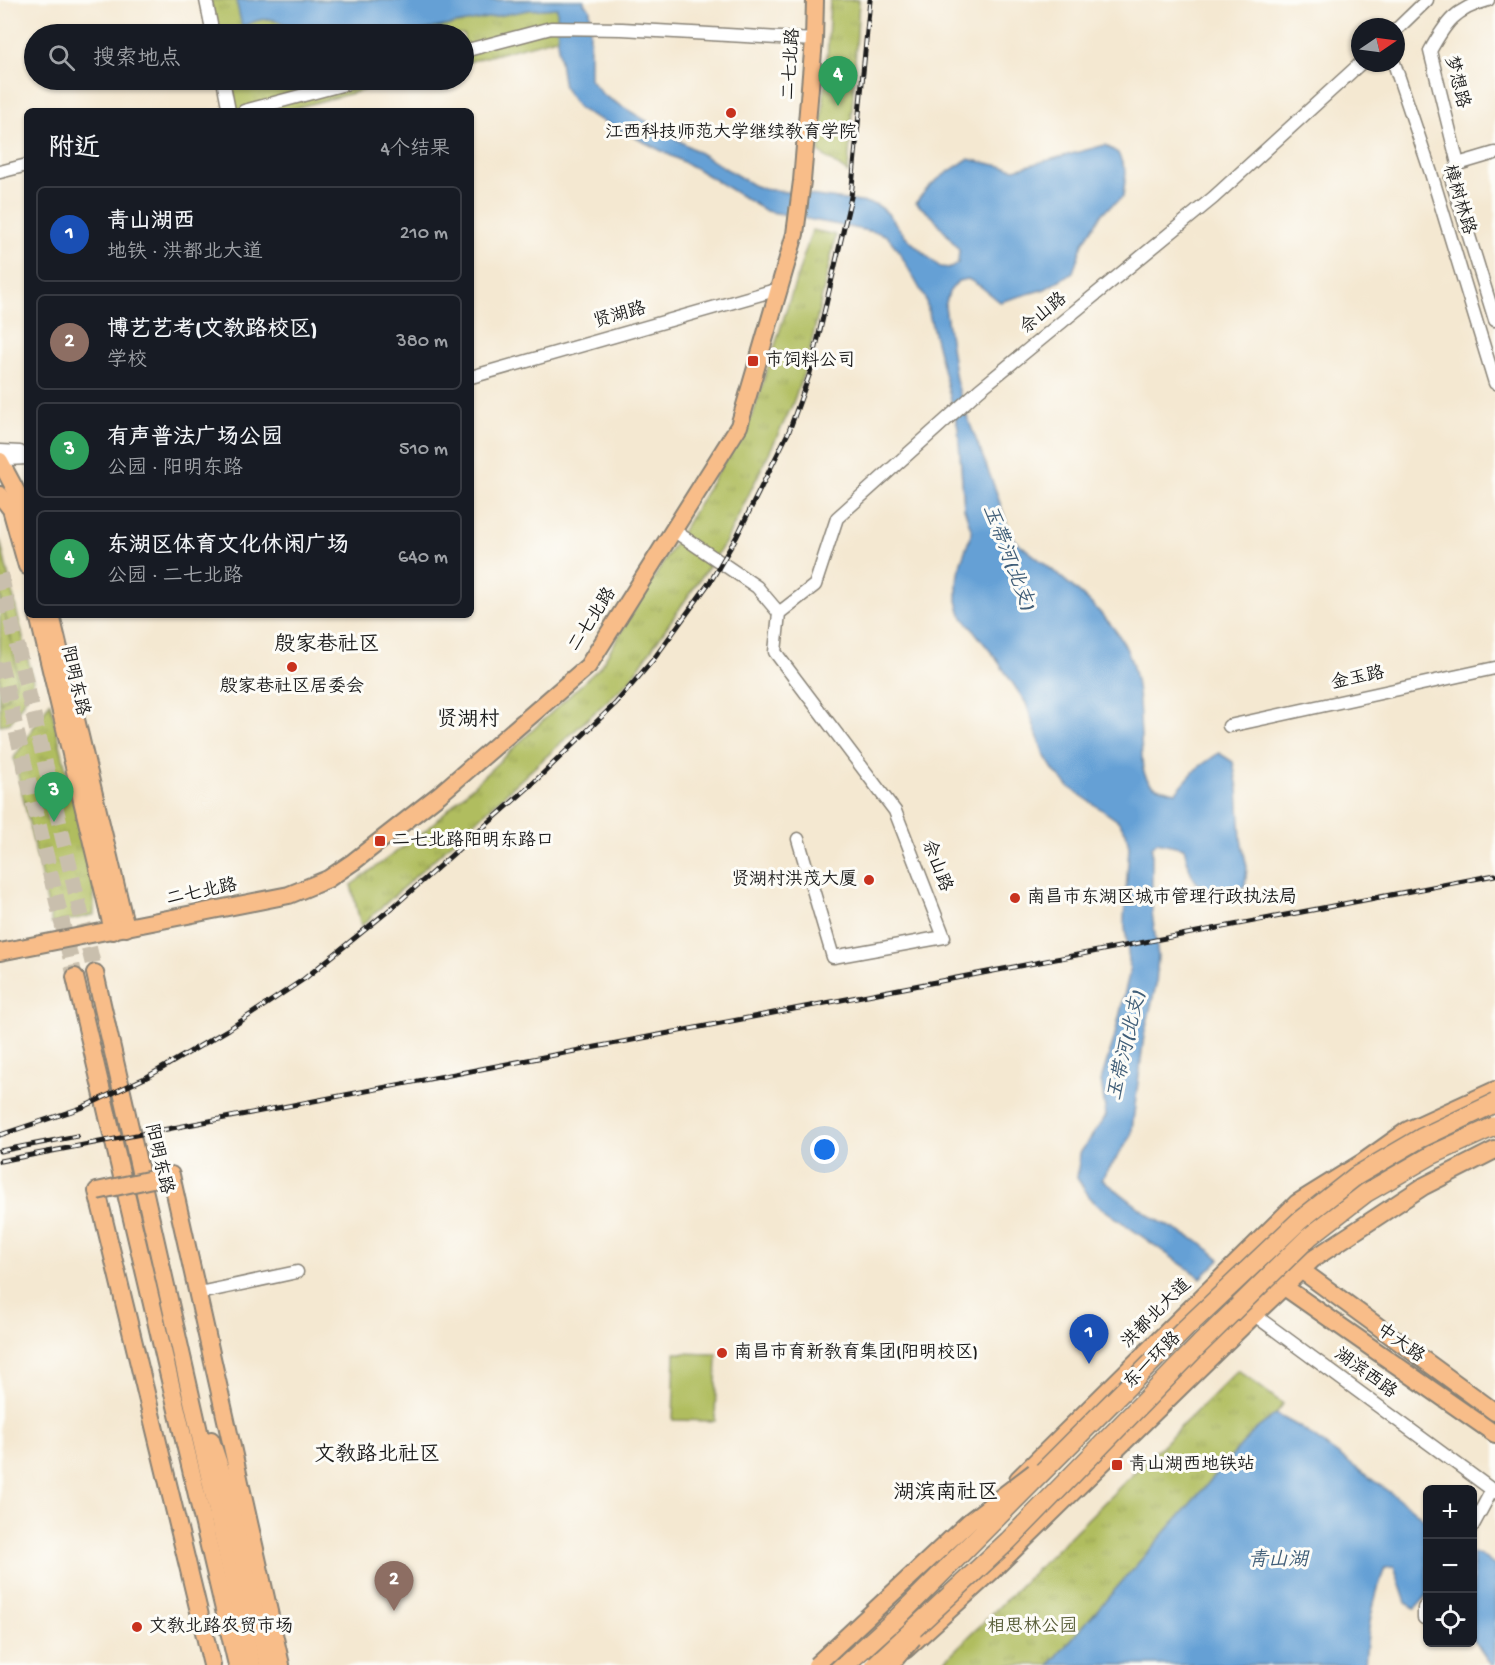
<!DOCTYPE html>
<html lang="zh">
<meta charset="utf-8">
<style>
:root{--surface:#171b24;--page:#20242c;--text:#f1f3f6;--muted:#9ea1a6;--line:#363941;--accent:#0b8043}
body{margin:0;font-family:"Gochi Hand","LXGW WenKai TC",sans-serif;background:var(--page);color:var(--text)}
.controls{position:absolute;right:18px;bottom:18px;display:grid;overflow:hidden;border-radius:9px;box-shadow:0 2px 4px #0004}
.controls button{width:54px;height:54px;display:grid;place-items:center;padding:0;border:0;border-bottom:2px solid var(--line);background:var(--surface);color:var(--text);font:30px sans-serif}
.compass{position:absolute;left:1351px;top:18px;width:54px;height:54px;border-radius:50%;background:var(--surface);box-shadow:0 2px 4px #0004;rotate:77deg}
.you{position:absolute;left:825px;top:1150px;width:21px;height:21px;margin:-15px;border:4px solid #fff;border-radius:50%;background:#1a73e8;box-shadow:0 0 0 9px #1a73e833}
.badge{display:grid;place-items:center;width:39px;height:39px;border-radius:50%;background:var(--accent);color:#fff;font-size:20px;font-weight:700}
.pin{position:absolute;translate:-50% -50px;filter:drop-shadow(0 2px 3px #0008)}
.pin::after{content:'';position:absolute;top:32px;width:21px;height:18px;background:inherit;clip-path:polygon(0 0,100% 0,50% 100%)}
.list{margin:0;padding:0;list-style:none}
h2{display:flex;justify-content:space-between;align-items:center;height:78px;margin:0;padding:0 24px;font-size:26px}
h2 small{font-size:20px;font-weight:400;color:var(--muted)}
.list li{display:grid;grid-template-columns:39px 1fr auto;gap:18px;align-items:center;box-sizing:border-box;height:96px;margin:0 12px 12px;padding:0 12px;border:2px solid var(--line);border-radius:9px}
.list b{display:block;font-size:22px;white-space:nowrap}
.list p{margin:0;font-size:20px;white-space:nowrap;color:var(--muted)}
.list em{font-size:20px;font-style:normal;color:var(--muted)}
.icon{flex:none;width:33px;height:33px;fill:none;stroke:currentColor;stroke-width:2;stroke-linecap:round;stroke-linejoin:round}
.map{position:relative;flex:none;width:1495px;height:1665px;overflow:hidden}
.search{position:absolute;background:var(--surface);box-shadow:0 2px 4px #0004;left:24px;top:24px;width:450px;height:66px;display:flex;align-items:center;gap:15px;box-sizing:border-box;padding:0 21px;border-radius:33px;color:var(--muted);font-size:22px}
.panel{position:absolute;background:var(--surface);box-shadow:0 2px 4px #0004;left:24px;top:108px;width:450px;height:510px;border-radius:9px}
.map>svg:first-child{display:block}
</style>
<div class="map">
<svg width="1495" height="1665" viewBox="0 0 1495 1665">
<defs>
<pattern id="grass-tufts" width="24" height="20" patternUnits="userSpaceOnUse" patternTransform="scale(1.5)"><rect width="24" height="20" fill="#b0bd5f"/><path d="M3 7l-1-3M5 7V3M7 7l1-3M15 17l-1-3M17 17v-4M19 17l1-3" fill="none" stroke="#97a252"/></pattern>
</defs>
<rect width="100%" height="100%" fill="#fdfcf7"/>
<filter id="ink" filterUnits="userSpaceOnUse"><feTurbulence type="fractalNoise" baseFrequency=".0167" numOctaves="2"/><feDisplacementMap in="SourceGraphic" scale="12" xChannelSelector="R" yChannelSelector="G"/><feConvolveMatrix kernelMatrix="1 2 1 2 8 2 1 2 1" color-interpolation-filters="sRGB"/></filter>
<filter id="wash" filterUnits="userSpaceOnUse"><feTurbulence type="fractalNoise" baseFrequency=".008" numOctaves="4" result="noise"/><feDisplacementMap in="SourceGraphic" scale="24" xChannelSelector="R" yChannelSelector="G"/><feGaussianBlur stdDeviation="1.35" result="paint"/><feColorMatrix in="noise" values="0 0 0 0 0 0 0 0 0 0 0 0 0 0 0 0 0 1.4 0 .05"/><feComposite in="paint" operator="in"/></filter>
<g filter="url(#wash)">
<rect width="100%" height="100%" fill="#f4e8d1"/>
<g fill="url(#grass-tufts)" stroke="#666c3e" stroke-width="1.5">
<polygon points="210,0 563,0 564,36 464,63 464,34 217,34"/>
<polygon points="830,0 859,0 848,173 819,152 827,60"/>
<polygon points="227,80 402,80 284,111 234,111"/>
<polygon points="812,230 836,235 806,367 791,408 725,543 630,680 361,926 351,885 426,830 600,667 753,414"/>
<polygon points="0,540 34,685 10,723 0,725"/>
<polygon points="50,702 94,886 94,915 52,924 14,758"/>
<polygon points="1238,1370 1283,1404 1276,1414 1254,1431 1049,1665 940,1665"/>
</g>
<g fill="#b0bd5f" stroke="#666c3e" stroke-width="1.5">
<path d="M 0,594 C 5,618 18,658 16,681 C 15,690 7,698 0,704 Z"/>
<polygon points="675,1353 717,1354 715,1421 673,1420"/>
</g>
<g fill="#65a0d5" stroke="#405e78" stroke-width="1.5">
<path d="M 236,0 L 584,0 L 584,3 L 590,9 L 590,79 L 603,95 L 753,185 L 764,189 L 875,204 C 888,210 893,221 901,231 C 912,244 927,256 940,267 L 951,268 L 958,263 L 959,250 L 934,218 L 916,203 C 928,183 948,172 968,159 L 1015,169 L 1105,145 L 1118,153 L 1126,172 L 1123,197 L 1103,212 L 1083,243 L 1073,272 L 1045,289 L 1000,302 L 980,286 L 968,279 L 958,281 L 949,292 L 945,306 L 956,380 L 965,411 L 996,491 L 1009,531 L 1016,541 C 1050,569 1110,611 1127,650 C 1143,686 1139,731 1143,769 C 1149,789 1157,787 1176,792 L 1196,769 L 1219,753 L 1233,762 L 1238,788 L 1241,839 L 1247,867 L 1245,886 L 1226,896 C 1192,888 1192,879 1184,848 L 1157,842 L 1152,847 L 1152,913 L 1158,956 L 1156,985 L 1144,1036 L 1131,1137 L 1102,1179 L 1153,1218 L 1201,1243 L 1220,1259 L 1201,1278 L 1092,1201 L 1077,1178 L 1080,1153 L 1106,1116 L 1101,1080 L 1114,1039 L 1130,970 L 1124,919 L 1129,847 L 1126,832 L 1118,821 L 1069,787 L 1054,771 L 1044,755 L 1026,703 L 995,657 L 961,615 L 957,601 L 957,585 L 961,562 L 972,532 L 964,508 L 958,428 L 925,298 L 898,250 L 887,236 L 880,233 L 766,211 L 695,168 L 579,109 L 564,88 L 558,49 L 557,8 L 529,10 L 403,34 L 297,34 C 278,16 265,15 242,27 Z"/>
<path d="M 1276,1414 L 1298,1426 L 1410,1507 L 1427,1522 L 1427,1595 L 1415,1608 L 1406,1603 L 1394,1567 L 1385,1568 C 1373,1599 1367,1631 1365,1665 L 1049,1665 L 1254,1431 Z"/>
<polygon points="1473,1553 1482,1556 1495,1566 1495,1665 1491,1665 1473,1639"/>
</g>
</g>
<g filter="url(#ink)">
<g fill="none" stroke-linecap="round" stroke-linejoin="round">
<g stroke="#c9bfad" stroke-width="16" stroke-dasharray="16 8" stroke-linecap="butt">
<polyline points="0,574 95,973"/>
<polyline points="0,662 75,977"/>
</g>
<defs>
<g id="minor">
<polyline points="206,0 213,34"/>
<path d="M 1488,0 C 1455,9 1446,22 1430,51 L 1458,164 L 1495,153"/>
<polyline points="1396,30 1427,0"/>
<polyline points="464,51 551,28 622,29 814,40"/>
<polyline points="1394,63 1431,173 1495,383"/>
<polyline points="223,80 229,111"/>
<polyline points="244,111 360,80"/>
<polyline points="1458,164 1451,178 1495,320"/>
<polyline points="0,172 27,165"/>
<polyline points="471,377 779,289"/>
<polyline points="0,451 20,452"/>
<polyline points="8,474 5,463 8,459 27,458"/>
<polyline points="673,530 757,587 779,613"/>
<polyline points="1229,726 1495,668"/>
<polyline points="798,839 833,957 944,937 895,811 775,652 779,613 815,585 837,518 979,390 1213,198 1361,63"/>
<polyline points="199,1293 297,1272"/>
<polyline points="1249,1311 1495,1492"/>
<polyline points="1472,1527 1492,1490"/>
<polyline points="1428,1603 1424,1608 1424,1618 1428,1617"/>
</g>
<g id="major">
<polyline points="0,461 22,502 27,517"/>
<polyline points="0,495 11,509 27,566"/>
<polyline points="38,615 113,931"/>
<polyline points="51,615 126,928"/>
<polyline points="0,952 289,895 328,879 353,862 440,794 588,666 739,426 795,234 802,181 814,40 815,0"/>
<polyline points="95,973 252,1665"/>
<polyline points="75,977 237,1665"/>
<polyline points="171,1175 281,1665"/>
<polyline points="97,1191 212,1665"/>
<polyline points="1301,1270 1495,1412"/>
<polyline points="1283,1286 1495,1434"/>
<polyline points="211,1440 223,1476 268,1665"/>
<polyline points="1018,1479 1297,1203 1363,1162 1408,1130 1495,1090"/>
<polyline points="905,1650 991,1572 1254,1315 1313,1259 1424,1186 1495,1150"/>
<polyline points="830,1665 878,1617"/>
</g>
</defs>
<use href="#minor" stroke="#888276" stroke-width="15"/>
<use href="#major" stroke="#888276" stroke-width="20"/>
<use href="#minor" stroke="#fff" stroke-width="12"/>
<use href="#major" stroke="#f8bd89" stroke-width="16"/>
<defs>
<g id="rail">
<polyline points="0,1135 81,1108 147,1077 229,1029 304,979 393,907 529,787 616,703 653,660 712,579 737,536 789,431 810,373 851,197 870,0"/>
<polyline points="0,1151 77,1136"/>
<polyline points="0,1161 1495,875"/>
</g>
</defs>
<use href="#rail" stroke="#1c1c1c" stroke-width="5"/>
<use href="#rail" stroke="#fdfcf7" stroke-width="3" stroke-dasharray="9" stroke-linecap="butt"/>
<defs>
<g id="major-bridge">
<polyline points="97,1191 171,1175"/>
<polyline points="816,1665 970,1521 1034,1472"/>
<polyline points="890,1665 913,1638"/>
</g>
<g id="highway-bridge">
<polyline points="845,1665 897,1618 1186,1328 1299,1221 1356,1176 1421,1138 1495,1103"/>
<polyline points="875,1665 1008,1541 1200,1344 1309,1237 1366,1193 1432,1155 1495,1126"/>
</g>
</defs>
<use href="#major-bridge" stroke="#888276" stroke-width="20" stroke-linecap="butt"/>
<use href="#highway-bridge" stroke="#888276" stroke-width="21" stroke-linecap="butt"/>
<use href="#major-bridge" stroke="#f8bd89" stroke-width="16"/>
<use href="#highway-bridge" stroke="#f8bd89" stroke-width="18"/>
</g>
</g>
<g fill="#c8321e" stroke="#fdfcf7" stroke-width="2">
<circle cx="731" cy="113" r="6"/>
<rect x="747" y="355" width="12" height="12" rx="3"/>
<circle cx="292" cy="667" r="6"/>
<rect x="374" y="835" width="12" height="12" rx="3"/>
<circle cx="869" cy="880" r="6"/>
<circle cx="1015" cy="898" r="6"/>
<circle cx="722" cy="1353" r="6"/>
<rect x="1111" y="1459" width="12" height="12" rx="3"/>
<circle cx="137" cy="1627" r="6"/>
</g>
<g text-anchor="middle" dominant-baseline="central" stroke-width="6" stroke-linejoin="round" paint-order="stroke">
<g font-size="18" fill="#1c1c1c" stroke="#fdfcf7">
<text transform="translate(792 64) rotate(-86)">二七北路</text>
<text transform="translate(1456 82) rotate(76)">梦想路</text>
<text transform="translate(1458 200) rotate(73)">樟树林路</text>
<text transform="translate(1044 314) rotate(-39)">佘山路</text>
<text transform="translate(620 316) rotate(-16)">贤湖路</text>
<text transform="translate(593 620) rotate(-57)">二七北路</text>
<text transform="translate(1358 679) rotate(-12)">金玉路</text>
<text transform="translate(74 681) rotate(77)">阳明东路</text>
<text transform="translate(936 866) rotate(69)">佘山路</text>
<text transform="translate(202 893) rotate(-12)">二七北路</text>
<text transform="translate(158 1159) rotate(77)">阳明东路</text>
<text transform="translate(1157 1314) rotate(-45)">洪都北大道</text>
<text transform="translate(1400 1344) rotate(35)">中大路</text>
<text transform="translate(1153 1361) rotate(-45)">东一环路</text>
<text transform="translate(1365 1374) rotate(36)">湖滨西路</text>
</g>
<g font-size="18" fill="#1c1c1c" stroke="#fdfcf7" text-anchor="start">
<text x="731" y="133" text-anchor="middle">江西科技师范大学继续教育学院</text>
<text x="765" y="361">市饲料公司</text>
<text x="292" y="687" text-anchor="middle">殷家巷社区居委会</text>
<text x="392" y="841">二七北路阳明东路口</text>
<text x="857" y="880" text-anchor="end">贤湖村洪茂大厦</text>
<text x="1027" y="898">南昌市东湖区城市管理行政执法局</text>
<text x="734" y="1353">南昌市育新教育集团(阳明校区)</text>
<text x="1129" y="1465">青山湖西地铁站</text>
<text x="149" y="1627">文教北路农贸市场</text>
</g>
<g font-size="18" fill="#575c37" stroke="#fdfcf7">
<text x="1032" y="1627">相思林公园</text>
</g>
<g font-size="20" font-style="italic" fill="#405e78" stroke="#fdfcf7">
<text transform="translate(1007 558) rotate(69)">玉带河(北支)</text>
<text transform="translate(1128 1046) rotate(-77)">玉带河(北支)</text>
<text x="1278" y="1561">青山湖</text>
</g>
<g font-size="21" fill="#1c1c1c" stroke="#fdfcf7">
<text x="327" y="646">殷家巷社区</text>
<text x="468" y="721">贤湖村</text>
<text x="377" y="1456">文教路北社区</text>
<text x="946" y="1494">湖滨南社区</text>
</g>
</g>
</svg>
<div class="controls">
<button>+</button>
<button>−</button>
<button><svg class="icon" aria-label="locate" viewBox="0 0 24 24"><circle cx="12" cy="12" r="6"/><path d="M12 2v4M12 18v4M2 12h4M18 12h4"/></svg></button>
</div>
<svg class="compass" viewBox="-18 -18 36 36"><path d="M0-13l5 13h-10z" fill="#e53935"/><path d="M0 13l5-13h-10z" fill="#9ea1a6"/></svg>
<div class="you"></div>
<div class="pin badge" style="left:1089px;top:1364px;background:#1a4fb4">1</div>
<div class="pin badge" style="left:394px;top:1611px;background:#8d6e63">2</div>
<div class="pin badge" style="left:54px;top:822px;background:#2e9e5b">3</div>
<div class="pin badge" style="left:838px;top:106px;background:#2e9e5b">4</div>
<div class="search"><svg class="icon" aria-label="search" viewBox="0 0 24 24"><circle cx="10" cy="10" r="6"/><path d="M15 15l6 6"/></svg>搜索地点</div>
<section class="panel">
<h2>附近<small>4个结果</small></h2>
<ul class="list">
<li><span class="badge" style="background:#1a4fb4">1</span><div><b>青山湖西</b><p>地铁 · 洪都北大道</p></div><em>210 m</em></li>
<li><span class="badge" style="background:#8d6e63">2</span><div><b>博艺艺考(文教路校区)</b><p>学校</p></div><em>380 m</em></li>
<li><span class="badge" style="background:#2e9e5b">3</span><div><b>有声普法广场公园</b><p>公园 · 阳明东路</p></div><em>510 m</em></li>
<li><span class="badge" style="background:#2e9e5b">4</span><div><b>东湖区体育文化休闲广场</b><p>公园 · 二七北路</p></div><em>640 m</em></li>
</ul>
</section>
</div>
